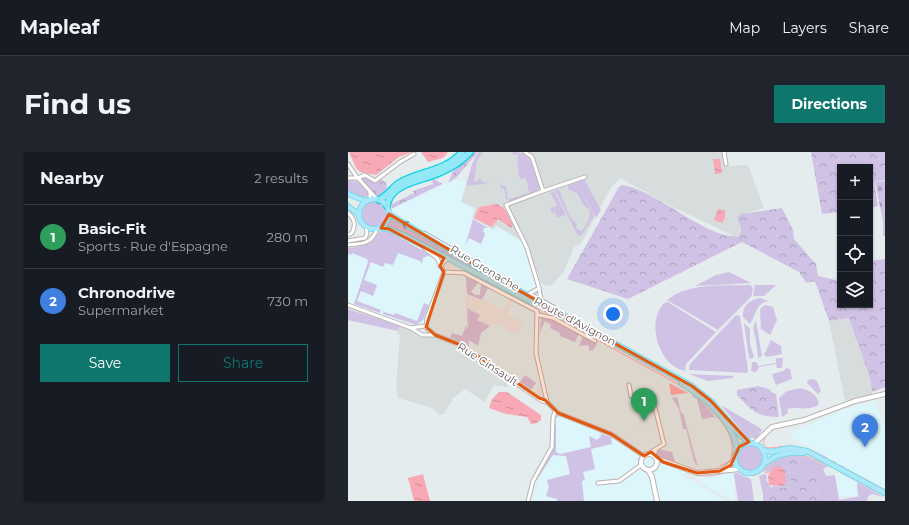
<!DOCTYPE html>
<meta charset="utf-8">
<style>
:root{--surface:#171b24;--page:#20242c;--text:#f1f3f6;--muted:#9ea1a6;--line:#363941;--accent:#0f766e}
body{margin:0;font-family:Montserrat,sans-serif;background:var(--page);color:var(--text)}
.controls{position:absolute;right:12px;top:12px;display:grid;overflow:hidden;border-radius:0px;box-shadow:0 1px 3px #0004}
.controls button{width:36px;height:36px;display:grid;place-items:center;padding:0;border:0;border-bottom:1px solid var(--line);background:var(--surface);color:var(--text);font:20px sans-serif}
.you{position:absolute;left:265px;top:162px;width:14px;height:14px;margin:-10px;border:3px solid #fff;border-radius:50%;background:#1a73e8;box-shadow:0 0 0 6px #1a73e833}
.badge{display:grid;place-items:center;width:26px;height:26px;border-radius:50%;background:var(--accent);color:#fff;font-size:13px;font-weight:700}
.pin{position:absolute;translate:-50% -33px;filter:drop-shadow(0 1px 2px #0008)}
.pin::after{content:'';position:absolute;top:21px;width:14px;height:12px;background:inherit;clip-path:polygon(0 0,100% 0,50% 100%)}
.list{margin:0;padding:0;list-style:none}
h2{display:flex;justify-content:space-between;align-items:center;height:52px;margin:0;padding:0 16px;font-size:17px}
h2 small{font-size:13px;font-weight:400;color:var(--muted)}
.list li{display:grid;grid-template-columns:26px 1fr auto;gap:12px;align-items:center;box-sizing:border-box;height:64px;padding:0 16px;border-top:1px solid var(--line)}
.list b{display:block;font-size:15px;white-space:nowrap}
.list p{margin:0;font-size:13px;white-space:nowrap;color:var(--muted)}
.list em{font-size:13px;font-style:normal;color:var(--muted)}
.actions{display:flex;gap:8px;padding:12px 16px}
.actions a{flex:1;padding:9px 0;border:1px solid var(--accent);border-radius:0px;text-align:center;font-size:14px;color:var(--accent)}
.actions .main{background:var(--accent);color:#fff}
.icon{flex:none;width:22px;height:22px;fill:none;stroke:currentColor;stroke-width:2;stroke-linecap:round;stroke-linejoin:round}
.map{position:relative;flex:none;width:537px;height:349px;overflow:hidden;border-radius:0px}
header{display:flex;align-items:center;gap:24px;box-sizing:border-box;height:56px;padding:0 20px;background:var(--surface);border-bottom:1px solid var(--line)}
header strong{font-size:19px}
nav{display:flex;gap:22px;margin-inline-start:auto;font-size:14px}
.intro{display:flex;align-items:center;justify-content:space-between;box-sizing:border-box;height:96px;padding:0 24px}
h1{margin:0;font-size:28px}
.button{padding:10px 18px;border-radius:0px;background:var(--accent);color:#fff;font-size:14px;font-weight:700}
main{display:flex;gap:24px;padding:0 24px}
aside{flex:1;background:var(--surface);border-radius:0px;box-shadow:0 1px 3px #0004}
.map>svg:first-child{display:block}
</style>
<header>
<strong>Mapleaf</strong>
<nav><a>Map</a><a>Layers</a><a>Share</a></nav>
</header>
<div class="intro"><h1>Find us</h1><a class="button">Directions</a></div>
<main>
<aside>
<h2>Nearby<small>2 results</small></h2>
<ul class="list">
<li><span class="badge" style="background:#2e9e5b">1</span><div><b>Basic-Fit</b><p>Sports · Rue d'Espagne</p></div><em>280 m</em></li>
<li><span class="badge" style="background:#3f7fe0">2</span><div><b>Chronodrive</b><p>Supermarket</p></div><em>730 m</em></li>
</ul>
<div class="actions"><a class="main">Save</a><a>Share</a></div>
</aside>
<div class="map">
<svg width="537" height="349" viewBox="0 0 537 349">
<defs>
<pattern id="forest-crowns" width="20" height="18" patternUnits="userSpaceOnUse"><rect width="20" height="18" fill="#d0c2e4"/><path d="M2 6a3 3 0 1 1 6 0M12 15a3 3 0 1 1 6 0" fill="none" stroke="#aca1bc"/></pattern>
<pattern id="cemetery-stones" width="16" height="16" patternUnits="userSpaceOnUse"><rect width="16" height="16" fill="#d0c2e4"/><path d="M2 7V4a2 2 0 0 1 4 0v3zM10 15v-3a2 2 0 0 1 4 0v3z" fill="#aca1bc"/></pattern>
<pattern id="water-ripples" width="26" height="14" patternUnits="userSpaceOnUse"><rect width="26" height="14" fill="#f9a9b6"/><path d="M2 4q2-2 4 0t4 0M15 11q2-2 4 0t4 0" fill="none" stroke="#cd8d97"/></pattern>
</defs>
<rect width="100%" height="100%" fill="#e4ecee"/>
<g fill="#dcf6fc">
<polygon points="108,27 118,30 113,50 128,56 125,66 146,78 148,74 174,89 189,134 186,139 181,140 175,137 100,92 50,67 44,62 43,57"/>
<polygon points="34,78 40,78 84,103 87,107 92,118 99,122 112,122 161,147 155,158 139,149 117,143 117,155 132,162 128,168 141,174 149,171 157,174 158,178 168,182 175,171 159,161 165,149 189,162 186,199 193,234 184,241 122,197 122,194 83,178 79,174 74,172 68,174 0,151 0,96 18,93"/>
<polygon points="193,165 215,173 248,191 250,189 336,237 359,255 370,267 381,286 384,297 382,305 380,310 371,316 356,318 343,317 335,323 378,349 182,349 191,334 185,329 203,302 205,294 208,259 199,248 190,206"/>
<polygon points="527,248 537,278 537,337 446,287 442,281 497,257"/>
<polygon points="492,320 509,330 510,344 491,345 487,323"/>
<polygon points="383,321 386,323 386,349 355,332 348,325"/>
</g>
<g fill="#d7dcdd">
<polygon points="131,0 374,0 377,14 400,13 416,56 389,64 392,79 391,84 386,84 325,55 272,26 262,37 233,92 226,95 216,119 204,133 197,134 193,131 180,96 174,89 148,74 146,78 124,66 127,56 113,50 127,4"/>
<polygon points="501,166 522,226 524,242 497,249 481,169"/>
<polygon points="52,174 67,180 70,184 88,186 117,198 161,229 159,235 146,233 137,250 117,237 105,246 96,262 92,263 84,256 50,246 48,235 52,183 49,182"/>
</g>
<g fill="#d0c2e4">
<polygon points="131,0 135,0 129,9 126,29 128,30 132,26 134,30 142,31 118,34 124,12"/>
<path d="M 164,0 C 185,0 187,15 192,32 L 189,40 L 163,49 L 158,47 L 156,36 L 153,36 L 151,29 L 154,34 L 158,34 L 160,47 L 181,41 L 178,26 L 172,27 L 171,24 L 169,7 L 171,2 L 166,3 Z"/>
<polygon points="236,27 253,58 248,66 229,30"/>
<polygon points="0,28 10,30 20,41 20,44 16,46 0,40"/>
<path d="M 229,30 L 246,64 L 233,84 L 230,84 L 207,38 L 211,37 L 221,63 L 229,73 L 228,76 L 233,79 C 239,74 243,65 241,57 L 236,54 L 229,41 L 220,37 L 220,34 Z"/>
<polygon points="206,39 218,63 209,66 207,60 204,61 202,56 209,54 203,42 203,40"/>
<circle cx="26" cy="62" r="13"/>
<polygon points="43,65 59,75 180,146 39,74"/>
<polygon points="125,67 140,76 136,76 135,79 137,82 133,92 121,86 117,94"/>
<path d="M 37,78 L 43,80 L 82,103 L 75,106 L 74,112 L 72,109 L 50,101 L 45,113 L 37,111 L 35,115 L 23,110 L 16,128 L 29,133 L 25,144 L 13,139 L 9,149 L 33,158 L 32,161 L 6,152 L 20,110 L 19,107 L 4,101 L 3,103 L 0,102 L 0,96 C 14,95 24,93 31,80 Z"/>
<polygon points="381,120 403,131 347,134 368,123"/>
<polygon points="118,125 130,131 123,140 128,143 132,143 133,132 140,136 134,148 119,142"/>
<path d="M 403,133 L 405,138 L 403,145 L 370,178 L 319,148 C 341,130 377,134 403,133 Z"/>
<polygon points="407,133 428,133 416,144 405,144"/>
<path d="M 412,146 L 421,149 C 407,151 409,162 402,172 L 395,165 C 394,154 401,148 412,146 Z"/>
<path d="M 320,150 L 368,180 L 338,212 L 337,219 C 310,214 298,169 316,151 Z"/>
<polygon points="76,151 81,153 75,168 68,173 35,162 36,158 36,160 46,163 47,161 69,169"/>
<polygon points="417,153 425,155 429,168 422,183 413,177 412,157"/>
<polygon points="119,156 132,163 129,168 142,174 133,181 130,194 121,188 121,195 102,185 104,181 114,184 118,174 120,177"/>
<polygon points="0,157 52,174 50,179 0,168"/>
<polygon points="388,163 392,164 400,218 399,221 341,218 342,212"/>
<polygon points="195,165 205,167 229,180 231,182 227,190 212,184 212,181 202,176 203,173 197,169 192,180 193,166"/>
<polygon points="408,169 414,204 410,206 408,188 405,176"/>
<polygon points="396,171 402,177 402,192 406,205 404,207 401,206"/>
<polygon points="235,184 249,192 245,198 242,199 240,193 231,194"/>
<polygon points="423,188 433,194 434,202 419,205 416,203"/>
<polygon points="428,206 435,206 434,216 429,216 428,212 411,215 408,220 403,219 404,210 409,210 410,214 428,211"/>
<polygon points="439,216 442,217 444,227 428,233 424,222 435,219"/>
<polygon points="341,222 385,224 385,226 360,229"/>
<polygon points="177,223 188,231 183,238 172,230"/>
<polygon points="466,227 469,229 473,239 470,242 459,231 460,228"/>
<path d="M 453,236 C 462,239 469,242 471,252 C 461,260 450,254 439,257 L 440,261 L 434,265 L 431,246 L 439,239 Z"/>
<path d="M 344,242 C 353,248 362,258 368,266 L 366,265 L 354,267 L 349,247 L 345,245 Z"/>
<polygon points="329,245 333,261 335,261 350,315 346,309 338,277 335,277 331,257 324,246"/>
<polygon points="373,253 412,276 414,278 409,286 399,286"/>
<polygon points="209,263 211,264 208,266 208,300 212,302 243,295 241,284 249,288 254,283 251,281 263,285 264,292 243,297 247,317 235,320 237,328 234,329 236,349 209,349 209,347 198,344 201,335 199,328 222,322 218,304 205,303 188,329 186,328 205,298 208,265"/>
<circle cx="402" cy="306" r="13"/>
<polygon points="311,297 324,300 327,311 311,306 308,300"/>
<path d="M 443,303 L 456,304 L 480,314 L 475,317 L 478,324 L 487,323 L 491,348 L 513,344 L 510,344 L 509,330 L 536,345 L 524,342 L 520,344 L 519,349 L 470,349 L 469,335 L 449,322 L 450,306 L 441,311 L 443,335 L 424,336 L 415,342 L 411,324 L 417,322 L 419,324 L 418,328 L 423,336 L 425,334 L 435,333 L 423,319 L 421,321 L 416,318 C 423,308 431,305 443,303 Z"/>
<polygon points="389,321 403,327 406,349 390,349 386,322"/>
</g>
<g fill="url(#forest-crowns)">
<polygon points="126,0 130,0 108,26 100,31 107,15"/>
<polygon points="463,0 537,0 537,28 526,30 530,54 522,56 522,15 492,15 492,60 474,62"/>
<polygon points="15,25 19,26 26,31 33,27 38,31 39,36 32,45 27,43 13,26"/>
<polygon points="86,27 94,32 43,57 44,52 66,41 65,39 85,32 84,28"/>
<path d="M 274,33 C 309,38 359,88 391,84 L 393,78 L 389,65 L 393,62 L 434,56 L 445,78 L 446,87 L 468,112 L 470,124 L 492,129 L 492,153 L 522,153 L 522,109 L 537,107 L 537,235 L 524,240 L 522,226 L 501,166 L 481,169 L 467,129 L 458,131 L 451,120 L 394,90 L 280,147 L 219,127 L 271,35 Z"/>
<path d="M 410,234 L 421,237 L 423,240 L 428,242 L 431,265 C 407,265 404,258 389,243 L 389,238 Z"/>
<polygon points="446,305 451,306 449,322 452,323 454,326 457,326 458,323 471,329 472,333 469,336 470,349 415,349 415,342 424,336 443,335 441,311 442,307"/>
</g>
<polygon fill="url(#cemetery-stones)" points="537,29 537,84 535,84 535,69 527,30"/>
<g fill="url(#water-ripples)">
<polygon points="1,0 64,0 51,5 28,23 12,20 8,16"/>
<polygon points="73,0 100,0 95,6 80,10"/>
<polygon points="365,7 372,7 374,21 367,22"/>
<polygon points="149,52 156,56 165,73 163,76 150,67 144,75 126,66 131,55"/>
<polygon points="370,57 377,58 377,66 374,71 366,68"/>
<polygon points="321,231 340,241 323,243"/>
<polygon points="151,240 159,240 193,263 193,268 189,271 183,272 179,265 158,262 141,256 144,247"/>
<polygon points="430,314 437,318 438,329 435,334 421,333 420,324 426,315"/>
<polygon points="75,322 82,349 66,349 60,326"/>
</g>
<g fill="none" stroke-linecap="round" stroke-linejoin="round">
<g stroke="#f9a9b6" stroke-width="1">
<polyline points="189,155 332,233"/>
<polyline points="351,237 358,242"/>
<path d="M 355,250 C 372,266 391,285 382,309 L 372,314"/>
<polyline points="367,250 389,276"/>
<polyline points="418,283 415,291 419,296 441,294"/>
<polyline points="444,294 463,298 479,306"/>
<polyline points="456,303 484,315"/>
<polyline points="484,309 488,311"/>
<polyline points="493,314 496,315"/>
<polyline points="500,318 537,338"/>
<path d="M 388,319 C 404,326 410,326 421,311"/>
<polyline points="415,319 421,322"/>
<polyline points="492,320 537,344"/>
<polyline points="352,324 364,324 381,320"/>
</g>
<defs>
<g id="street">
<polyline points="177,0 184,5 195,39 158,53 179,96 191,136 193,148"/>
<polyline points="376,0 378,12"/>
<polyline points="0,12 8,24 29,47"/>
<polyline points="0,26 10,26 17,23 27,29 52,10 66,2"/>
<polyline points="195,39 237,25"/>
<polyline points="22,48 22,40"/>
<path d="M 0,61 C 7,67 8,73 4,81 L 0,83"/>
<polyline points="76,81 140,118"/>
<polyline points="0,89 17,86 19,82 18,75"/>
<path d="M 0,93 C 14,92 24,92 29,77"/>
<polyline points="76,96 89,106 96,120 116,121 189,159 188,201 199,250"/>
<polyline points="92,114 99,107"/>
<polyline points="181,142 191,136"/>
<polyline points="182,142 207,156"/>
<polyline points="0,153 63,176 74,183 87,183 112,193 194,249 199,250 210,261 263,282 296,304"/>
<polyline points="191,163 205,166 247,189"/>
<polyline points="78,175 79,166 96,120"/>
<polyline points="63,176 76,174 87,183"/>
<polyline points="281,233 283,244 304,243 305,247 316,292 300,302"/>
<polyline points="306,304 308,297"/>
<polyline points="250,331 271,329 293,313"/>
<polyline points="180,349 185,329 204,295 205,266 207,259"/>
</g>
<g id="secondary">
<polyline points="407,291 424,275 456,268 507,249 537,242"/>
<circle cx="301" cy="310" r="8"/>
<polyline points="308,306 349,321 392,317"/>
<polyline points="377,317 387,308"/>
<polyline points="300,318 304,325 309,349"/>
</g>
<g id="primary">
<polyline points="0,42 18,49"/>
<circle cx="26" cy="62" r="15"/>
<polyline points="0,54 11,63"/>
<polyline points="41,62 159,132 344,234 363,249 393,284 401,290"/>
<polyline points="33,76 41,77 55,83 186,151"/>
<path d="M 334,232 C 356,245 386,270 389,298"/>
<circle cx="402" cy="306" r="15"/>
<polyline points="415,298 423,300 442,296 459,299 537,341"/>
<path d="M 417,311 C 429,302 441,299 456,301"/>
</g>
<g id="highway">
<path d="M 31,48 C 40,44 44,35 53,30 C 73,19 99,19 114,0"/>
<path d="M 39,54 C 42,31 73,29 91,21 C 103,16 114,9 122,0"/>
</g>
</defs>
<use href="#street" stroke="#b8b2b2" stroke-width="5"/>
<use href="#secondary" stroke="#bbb3b4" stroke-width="6"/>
<use href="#primary" stroke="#63d9e8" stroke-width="6"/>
<use href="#highway" stroke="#0fd2e4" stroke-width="8"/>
<use href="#street" stroke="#fff" stroke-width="3"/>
<use href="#secondary" stroke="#fff" stroke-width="4"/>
<use href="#primary" stroke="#ade8fa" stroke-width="4.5"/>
<use href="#highway" stroke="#93e8f6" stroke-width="5.5"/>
</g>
<defs><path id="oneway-chevron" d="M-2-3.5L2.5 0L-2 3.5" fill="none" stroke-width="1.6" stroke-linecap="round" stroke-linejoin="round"/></defs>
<use stroke="#7a868c" href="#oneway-chevron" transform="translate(57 72) rotate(-150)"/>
<path fill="#e15910" fill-opacity="0.2" stroke="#e15910" stroke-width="3" stroke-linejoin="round" d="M 41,62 L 159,132 L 344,234 L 363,249 L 401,290 L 391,295 L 383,313 L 372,319 L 349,321 L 315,310 L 303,300 L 296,304 L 263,282 L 210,261 L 197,248 L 191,246 L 115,194 L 87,183 L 78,175 L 96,120 L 92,114 L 96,106 L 41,77 L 33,76 Z"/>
<g text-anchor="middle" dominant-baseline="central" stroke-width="3.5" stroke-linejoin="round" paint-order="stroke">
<g font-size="11" fill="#645c5d" stroke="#fff">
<text transform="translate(137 116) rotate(31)">Rue Grenache</text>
<text transform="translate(227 169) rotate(28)">Route d'Avignon</text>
<text transform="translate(140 212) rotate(33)">Rue Cinsault</text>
</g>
</g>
</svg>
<div class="controls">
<button>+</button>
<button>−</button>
<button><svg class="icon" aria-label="locate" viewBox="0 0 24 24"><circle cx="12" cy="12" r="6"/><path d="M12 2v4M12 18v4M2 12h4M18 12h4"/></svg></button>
<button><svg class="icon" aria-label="layers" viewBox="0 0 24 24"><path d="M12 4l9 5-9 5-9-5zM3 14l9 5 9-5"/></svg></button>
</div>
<div class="you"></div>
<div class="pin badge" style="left:296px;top:269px;background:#2e9e5b">1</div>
<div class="pin badge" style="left:517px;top:295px;background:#3f7fe0">2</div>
</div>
</main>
